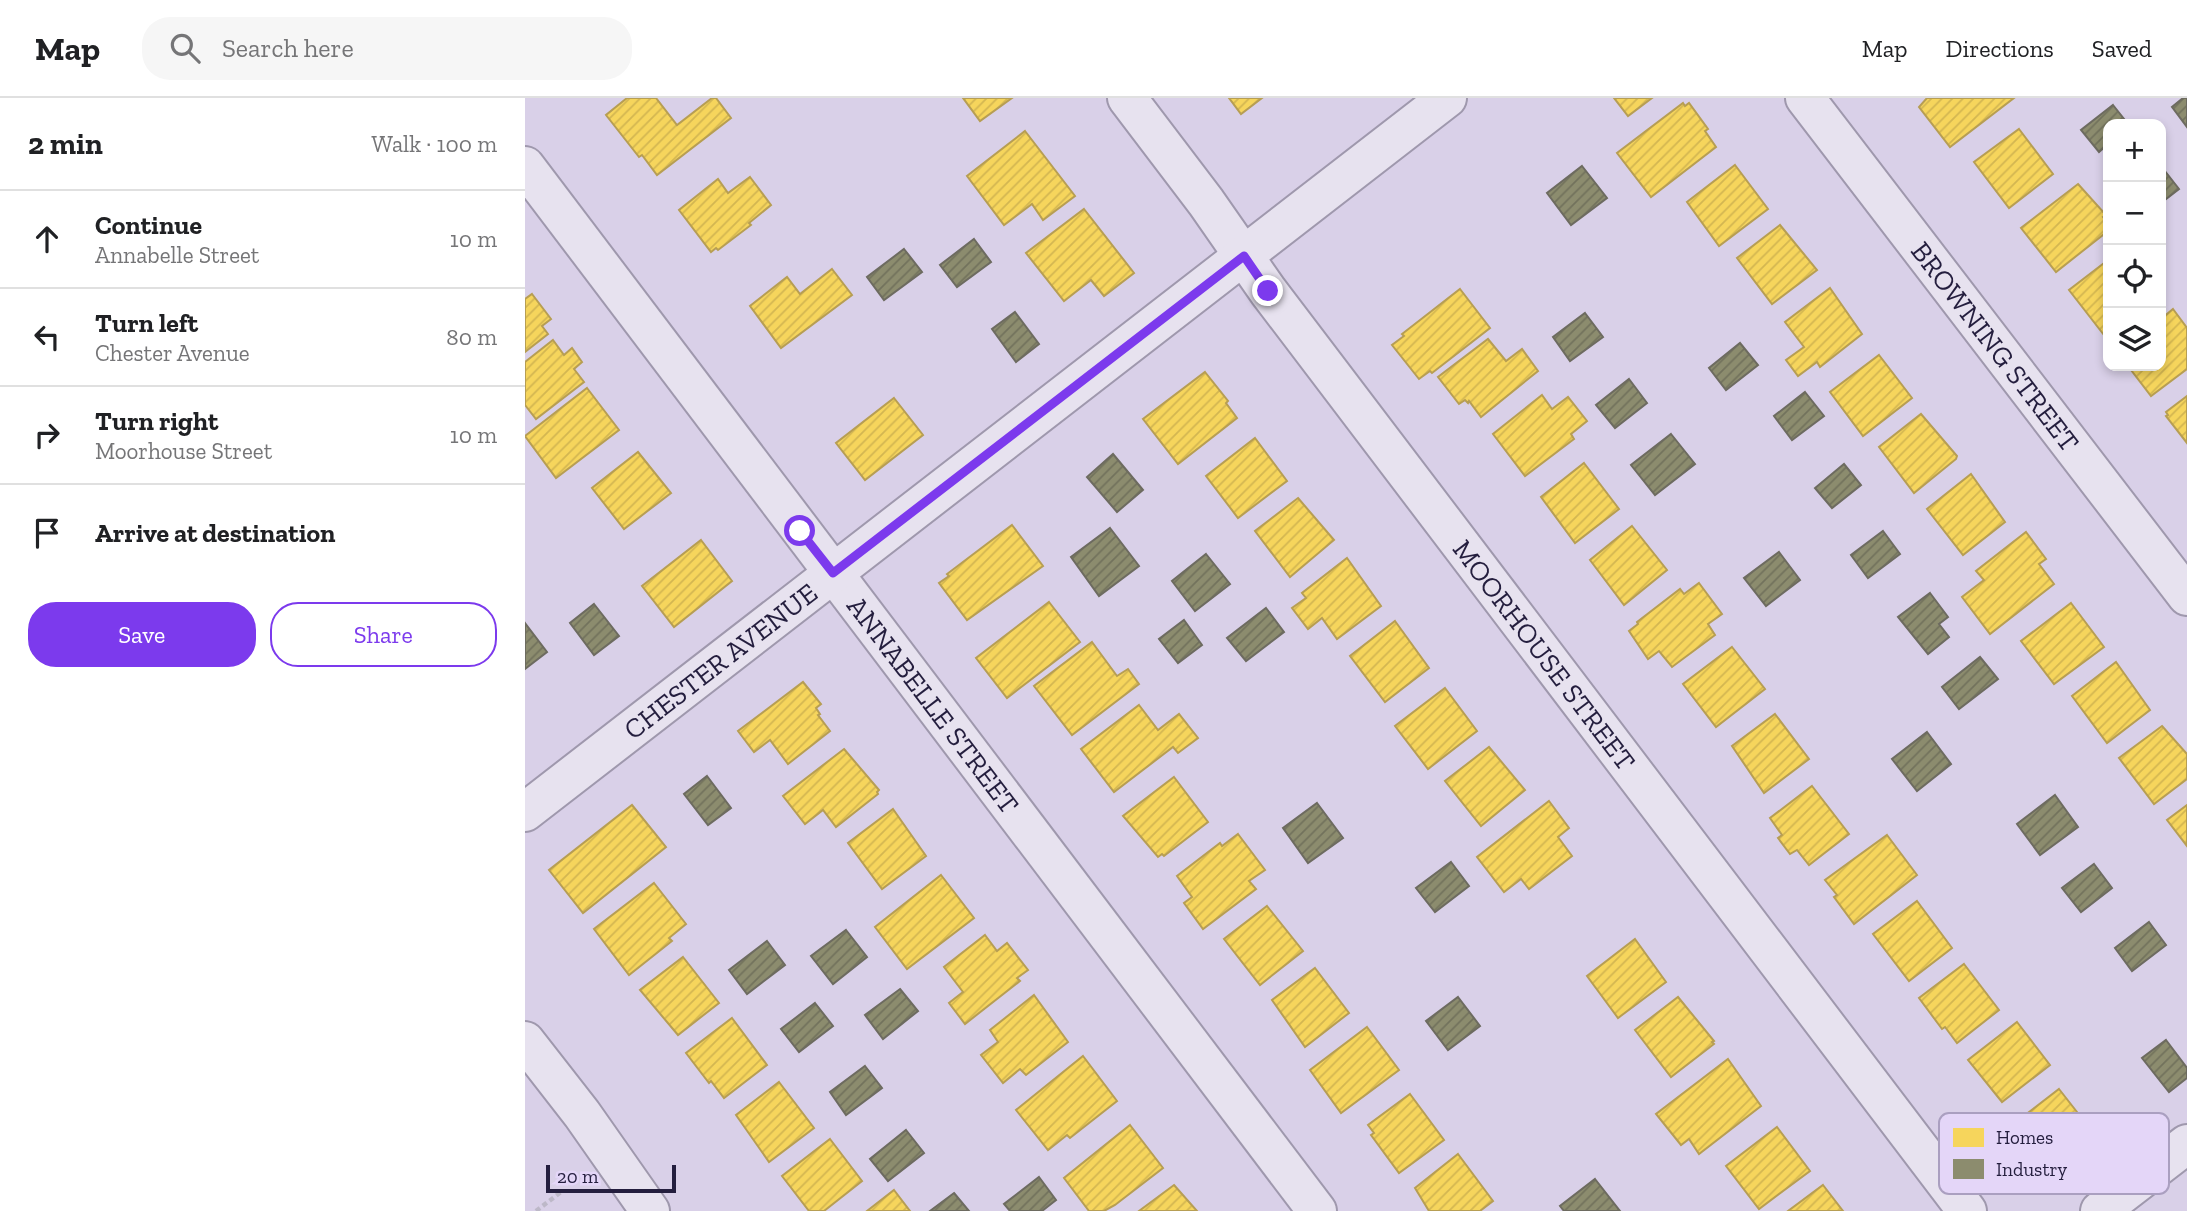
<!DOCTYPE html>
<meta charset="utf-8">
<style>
:root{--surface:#fff;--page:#f6f6f6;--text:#202124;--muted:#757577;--line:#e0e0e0;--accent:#7c3aed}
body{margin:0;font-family:"Zilla Slab",serif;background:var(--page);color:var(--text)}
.controls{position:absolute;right:21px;top:21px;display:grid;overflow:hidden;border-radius:14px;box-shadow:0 4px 10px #0003}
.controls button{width:63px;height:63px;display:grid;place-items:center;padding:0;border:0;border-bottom:2px solid var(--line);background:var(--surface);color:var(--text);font:35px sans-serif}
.scale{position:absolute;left:21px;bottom:18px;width:130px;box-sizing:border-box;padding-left:7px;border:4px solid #241e3e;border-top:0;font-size:19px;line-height:24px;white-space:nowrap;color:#241e3e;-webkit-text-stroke:5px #e4d6f8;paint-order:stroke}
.stop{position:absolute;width:21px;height:21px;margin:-16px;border:5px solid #7c3aed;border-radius:50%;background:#fff}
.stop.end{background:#7c3aed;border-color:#fff;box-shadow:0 2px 7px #0008}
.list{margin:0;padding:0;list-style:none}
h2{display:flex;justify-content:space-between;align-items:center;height:91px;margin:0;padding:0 28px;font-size:30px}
h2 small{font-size:23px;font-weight:400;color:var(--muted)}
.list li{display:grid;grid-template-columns:46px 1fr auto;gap:21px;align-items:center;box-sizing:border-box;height:98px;padding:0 28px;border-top:2px solid var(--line)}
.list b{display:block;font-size:26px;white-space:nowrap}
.list p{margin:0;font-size:23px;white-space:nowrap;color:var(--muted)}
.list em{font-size:23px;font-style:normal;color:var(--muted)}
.actions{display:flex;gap:14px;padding:21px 28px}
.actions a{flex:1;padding:16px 0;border:2px solid var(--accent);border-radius:28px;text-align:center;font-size:24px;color:var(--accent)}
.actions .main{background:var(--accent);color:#fff}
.icon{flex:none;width:38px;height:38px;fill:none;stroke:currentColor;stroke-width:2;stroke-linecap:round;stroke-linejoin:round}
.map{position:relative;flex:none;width:1662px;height:1113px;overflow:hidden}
header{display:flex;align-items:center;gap:42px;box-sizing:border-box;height:98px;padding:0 35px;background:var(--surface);border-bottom:2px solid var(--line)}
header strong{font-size:33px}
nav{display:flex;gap:38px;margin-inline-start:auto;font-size:24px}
.search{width:490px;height:63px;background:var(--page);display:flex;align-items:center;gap:18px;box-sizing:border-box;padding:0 24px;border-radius:28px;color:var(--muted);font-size:26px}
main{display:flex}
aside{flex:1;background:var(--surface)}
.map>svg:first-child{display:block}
</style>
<header>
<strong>Map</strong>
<div class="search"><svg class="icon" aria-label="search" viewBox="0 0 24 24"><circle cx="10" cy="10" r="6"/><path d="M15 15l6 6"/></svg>Search here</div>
<nav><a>Map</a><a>Directions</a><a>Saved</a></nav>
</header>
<main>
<aside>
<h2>2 min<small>Walk · 100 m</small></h2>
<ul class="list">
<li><svg class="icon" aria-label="ahead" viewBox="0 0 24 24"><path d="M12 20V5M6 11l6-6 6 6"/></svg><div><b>Continue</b><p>Annabelle Street</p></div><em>10 m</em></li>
<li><svg class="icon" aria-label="left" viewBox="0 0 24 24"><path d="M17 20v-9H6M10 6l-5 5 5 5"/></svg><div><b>Turn left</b><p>Chester Avenue</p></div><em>80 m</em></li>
<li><svg class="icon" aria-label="right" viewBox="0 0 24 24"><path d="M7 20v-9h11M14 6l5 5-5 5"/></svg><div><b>Turn right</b><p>Moorhouse Street</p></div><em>10 m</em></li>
<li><svg class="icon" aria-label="arrive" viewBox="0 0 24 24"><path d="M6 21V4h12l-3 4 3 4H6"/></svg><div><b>Arrive at destination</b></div></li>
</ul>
<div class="actions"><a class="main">Save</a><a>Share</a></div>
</aside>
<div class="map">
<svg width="1662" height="1113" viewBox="0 0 1662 1113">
<defs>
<pattern id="homes-hatch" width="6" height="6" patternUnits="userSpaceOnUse" patternTransform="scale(1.75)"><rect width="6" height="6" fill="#f6d55c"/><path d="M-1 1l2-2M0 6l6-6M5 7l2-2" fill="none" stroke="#d3b651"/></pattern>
<pattern id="industry-hatch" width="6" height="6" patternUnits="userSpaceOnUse" patternTransform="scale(1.75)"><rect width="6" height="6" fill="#8c8c6e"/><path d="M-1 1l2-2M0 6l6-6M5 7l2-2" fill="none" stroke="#72725c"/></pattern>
</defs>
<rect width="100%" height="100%" fill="#d9d0e8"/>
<g fill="url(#homes-hatch)" stroke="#b79e53" stroke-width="2">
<polygon points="102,0 131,0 152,27 187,0 191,0 206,20 132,77 117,57 114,59 81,17"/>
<polygon points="438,0 487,0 455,23"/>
<polygon points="704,0 737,0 716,16"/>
<polygon points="1089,0 1127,0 1103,18"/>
<polygon points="1402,0 1489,0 1425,49 1394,9"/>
<polygon points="1158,5 1160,8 1164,5 1183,31 1180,33 1191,49 1126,99 1092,55"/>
<polygon points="1494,31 1528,76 1484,110 1449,64"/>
<polygon points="500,33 550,98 518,122 507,106 479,127 442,78"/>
<polygon points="1210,67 1243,111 1194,148 1162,104"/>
<polygon points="225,79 246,107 224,125 226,127 193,152 191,150 186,154 154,112 193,81 203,95"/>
<polygon points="1553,86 1581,117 1578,119 1583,125 1583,133 1531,174 1496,130"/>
<polygon points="559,111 609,175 579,198 566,182 539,203 501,155"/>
<polygon points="1255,127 1292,172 1247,206 1212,160"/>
<polygon points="1583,162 1583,233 1579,237 1544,192"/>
<polygon points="307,171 327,197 256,250 225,208 262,179 275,196"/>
<polygon points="1305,190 1337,236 1295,269 1292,264 1273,278 1261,262 1279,249 1260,224"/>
<polygon points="935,191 965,230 907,275 905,273 894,281 867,247 879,238 877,236"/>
<polygon points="7,196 26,221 17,228 23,236 0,254 0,201"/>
<polygon points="1648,211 1662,230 1662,271 1626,298 1603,268 1636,268 1636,221"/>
<polygon points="963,241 981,263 997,251 1013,273 956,319 944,303 943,305 940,302 934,306 913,279"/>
<polygon points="28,242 39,257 47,250 57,264 49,271 59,284 11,321 0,307 0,264"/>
<polygon points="1354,257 1387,300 1338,338 1305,294"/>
<polygon points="680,274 703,303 701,305 712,320 653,366 618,321"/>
<polygon points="62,290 94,332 31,380 0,338"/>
<polygon points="1017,297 1027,311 1043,299 1062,323 1046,336 1049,341 1000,378 968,336"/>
<polygon points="1662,298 1662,345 1641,318 1643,317 1641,314"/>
<polygon points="369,300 398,337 340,382 311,345"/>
<polygon points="1396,316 1432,358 1431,361 1389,395 1354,349"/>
<polygon points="730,340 762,383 713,420 681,378"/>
<polygon points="113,354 146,395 99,431 67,390"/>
<polygon points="1059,365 1094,411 1050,445 1016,399"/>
<polygon points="1446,376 1480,424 1438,457 1402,411"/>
<polygon points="773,400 809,442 765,479 730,433"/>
<polygon points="487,427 518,468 442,522 414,485 424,478 422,476"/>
<polygon points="1107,428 1142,472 1099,507 1065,462"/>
<polygon points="1501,434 1521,461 1514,466 1529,486 1465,536 1437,499 1459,482 1451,473"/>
<polygon points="176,442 207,483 149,529 117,488"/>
<polygon points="822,460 856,508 812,541 797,520 783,531 767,510 781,500 777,495"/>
<polygon points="1174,485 1197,516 1183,526 1190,537 1147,569 1134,553 1123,561 1104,533 1113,526 1112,524 1155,491 1159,496"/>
<polygon points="524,504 555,544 482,600 451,560"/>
<polygon points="1546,505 1579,549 1529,586 1496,543"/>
<polygon points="870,523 904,570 860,604 825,558"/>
<polygon points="567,544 592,578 603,571 614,586 547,637 509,588"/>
<polygon points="1207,549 1240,591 1191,629 1158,586"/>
<polygon points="1591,564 1625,612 1582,645 1547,598"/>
<polygon points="278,584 296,606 291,610 295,616 293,617 305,633 263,666 245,642 229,654 213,633"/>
<polygon points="920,590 952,633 903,671 870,628"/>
<polygon points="614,607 633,632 654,616 673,640 653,655 648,649 589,694 556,651"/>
<polygon points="1250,616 1284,661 1239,695 1207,648"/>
<polygon points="1637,628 1662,656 1662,681 1629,706 1594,660"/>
<polygon points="964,649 1000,692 956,728 920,683"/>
<polygon points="319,651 354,692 352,694 353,696 311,729 298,712 280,726 258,698"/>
<polygon points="649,679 683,724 639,758 637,756 633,759 598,718"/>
<polygon points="1287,688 1324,736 1284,767 1272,752 1265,756 1253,740 1257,737 1245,720"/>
<polygon points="1024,703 1044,730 1033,739 1047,758 1004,791 996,781 979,794 952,759"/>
<polygon points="107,707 141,749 58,815 24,772"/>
<polygon points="1662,707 1662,748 1642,722"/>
<polygon points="368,711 401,758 357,791 323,745"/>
<polygon points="713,736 740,772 724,783 731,791 678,831 659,805 667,799 652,778 695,745 697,748"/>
<polygon points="1362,737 1392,777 1329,826 1309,799 1312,797 1300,782"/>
<polygon points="416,777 449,820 382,871 350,829"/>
<polygon points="129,785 161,826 144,840 147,843 104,877 69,831"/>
<polygon points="1392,803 1427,850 1384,883 1348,836"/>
<polygon points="742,808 778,853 735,887 699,841"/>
<polygon points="460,837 472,853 482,845 503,872 492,880 495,883 440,926 424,905 438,894 419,869"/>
<polygon points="1110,841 1141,884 1093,920 1062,878"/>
<polygon points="158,859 194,905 153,937 115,892"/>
<polygon points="1439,866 1474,912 1432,945 1420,929 1417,931 1394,900"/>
<polygon points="790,870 824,915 780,949 747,902"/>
<polygon points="509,897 543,944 501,977 495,971 478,985 456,957 473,944 465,932"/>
<polygon points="1153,899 1189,943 1187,944 1189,946 1146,979 1110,932"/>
<polygon points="207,920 242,967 199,1000 186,983 184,985 161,955"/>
<polygon points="1492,924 1525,967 1477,1004 1443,962"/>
<polygon points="842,929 874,972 816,1015 785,972"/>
<polygon points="558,958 592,1003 545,1040 542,1037 523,1052 491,1012"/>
<polygon points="1203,961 1236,1008 1174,1056 1164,1041 1156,1047 1131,1016"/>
<polygon points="254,984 289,1030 244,1064 211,1017"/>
<polygon points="1534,991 1570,1037 1525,1072 1491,1024"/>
<polygon points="885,996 919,1042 874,1075 846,1037 849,1035 843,1027"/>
<polygon points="605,1027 638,1070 590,1107 579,1113 564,1113 539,1080"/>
<polygon points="1252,1029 1285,1073 1234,1111 1201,1068"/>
<polygon points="305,1041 337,1083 299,1113 284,1113 257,1078"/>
<polygon points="933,1056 968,1103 955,1113 904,1113 890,1090"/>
<polygon points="649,1087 672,1113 614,1113"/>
<polygon points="1298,1087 1318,1113 1263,1113"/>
<polygon points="369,1092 385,1113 342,1113"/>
</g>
<g fill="url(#industry-hatch)" stroke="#6d6b60" stroke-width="2">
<polygon points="1658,0 1662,0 1662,29 1647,9"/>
<polygon points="1588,7 1603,26 1583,26 1583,46 1574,54 1556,32"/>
<polygon points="1057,68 1082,100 1046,127 1022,95"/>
<polygon points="1636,68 1654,91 1636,105"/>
<polygon points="449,141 466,164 432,189 415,167"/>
<polygon points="379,151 397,174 359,202 342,179"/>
<polygon points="490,214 514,246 491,264 467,231"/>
<polygon points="1060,215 1078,239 1045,263 1028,239"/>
<polygon points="1215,245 1233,267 1201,292 1184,270"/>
<polygon points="1104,281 1122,305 1090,330 1071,307"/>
<polygon points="1280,294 1299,318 1267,342 1249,318"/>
<polygon points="1146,336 1170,366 1130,397 1106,367"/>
<polygon points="588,356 618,392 592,414 562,379"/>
<polygon points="1319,366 1336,387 1307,410 1290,390"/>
<polygon points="585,430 614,468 574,498 546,459"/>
<polygon points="1358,433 1375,456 1343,480 1326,457"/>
<polygon points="1254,454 1275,482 1241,508 1219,480"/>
<polygon points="681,456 705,486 670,513 647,483"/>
<polygon points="1405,495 1423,519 1414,526 1424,539 1403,556 1373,519"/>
<polygon points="69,506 94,538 69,557 45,525"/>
<polygon points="741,510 759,534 721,563 702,540"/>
<polygon points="659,522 677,547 653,565 634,541"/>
<polygon points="0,525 22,554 0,571"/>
<polygon points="1455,559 1473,581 1434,611 1417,589"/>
<polygon points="1402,634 1426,666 1392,693 1367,661"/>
<polygon points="182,678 206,710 183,727 159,696"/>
<polygon points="1530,697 1553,729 1515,757 1492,726"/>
<polygon points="792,705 818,740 783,765 758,730"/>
<polygon points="926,764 944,788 910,814 891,790"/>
<polygon points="1569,766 1587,790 1556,814 1537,790"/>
<polygon points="1624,824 1641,847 1607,873 1590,850"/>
<polygon points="321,832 342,859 308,886 286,858"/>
<polygon points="242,843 260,867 222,896 204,872"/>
<polygon points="375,891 393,913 358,941 340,917"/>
<polygon points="933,899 955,928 923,952 901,923"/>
<polygon points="290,905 308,928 274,954 256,931"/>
<polygon points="1641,942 1662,970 1662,980 1644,994 1617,960"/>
<polygon points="340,968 357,990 321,1017 305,994"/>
<polygon points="381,1032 399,1055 363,1083 345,1061"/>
<polygon points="514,1079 531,1102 517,1113 485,1113 479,1106"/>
<polygon points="1070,1081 1095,1113 1039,1113 1035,1108"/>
<polygon points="429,1095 444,1113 405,1113"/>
</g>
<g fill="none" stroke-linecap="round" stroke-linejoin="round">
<defs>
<g id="minor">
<path id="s1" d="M 602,0 L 681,104 L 743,193 L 1442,1113"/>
<path id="s2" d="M 1280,0 L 1662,498"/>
<path id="s3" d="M 0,68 L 792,1113"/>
<path id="s4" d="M 0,714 L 922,0"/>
<polyline points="0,943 57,1016 125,1113"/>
<polyline points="1575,1113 1662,1046"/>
</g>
</defs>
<use href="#minor" stroke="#9f98ad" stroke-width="42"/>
<polyline stroke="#bdb8c8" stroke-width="4.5" stroke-dasharray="5 3.5" stroke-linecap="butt" points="11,1113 36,1094"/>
<use href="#minor" stroke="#e7e2ef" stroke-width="38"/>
</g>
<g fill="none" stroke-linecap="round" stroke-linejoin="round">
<polyline stroke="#7c3aed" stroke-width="9" points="275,433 308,475 719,158 743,193"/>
</g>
<g text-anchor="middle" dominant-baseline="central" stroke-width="7" stroke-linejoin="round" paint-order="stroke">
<g font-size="28" fill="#241e3e" stroke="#e4d6f8">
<text stroke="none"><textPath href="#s2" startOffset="313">BROWNING STREET</textPath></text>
<text stroke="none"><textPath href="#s1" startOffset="696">MOORHOUSE STREET</textPath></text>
<text stroke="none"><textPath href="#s4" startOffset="247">CHESTER AVENUE</textPath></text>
<text stroke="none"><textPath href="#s3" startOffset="676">ANNABELLE STREET</textPath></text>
</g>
</g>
<rect x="1414" y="1015" width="230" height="81" rx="10" fill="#e4d6f8" stroke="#aa9fc0" stroke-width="2"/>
<rect x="1428" y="1030" width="31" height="19" fill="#f6d55c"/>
<rect x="1428" y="1061" width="31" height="20" fill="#8c8c6e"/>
<g font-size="19" fill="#241e3e">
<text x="1471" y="1046">Homes</text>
<text x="1471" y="1078">Industry</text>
</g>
</svg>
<div class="controls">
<button>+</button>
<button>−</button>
<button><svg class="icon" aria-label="locate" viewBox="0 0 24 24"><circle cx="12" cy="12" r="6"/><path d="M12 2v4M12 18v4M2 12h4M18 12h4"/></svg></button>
<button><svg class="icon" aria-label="layers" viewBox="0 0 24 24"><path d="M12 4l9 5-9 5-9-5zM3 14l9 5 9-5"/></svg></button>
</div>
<div class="scale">20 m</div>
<div class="stop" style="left:275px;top:433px"></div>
<div class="stop end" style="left:743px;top:193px"></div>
</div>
</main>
